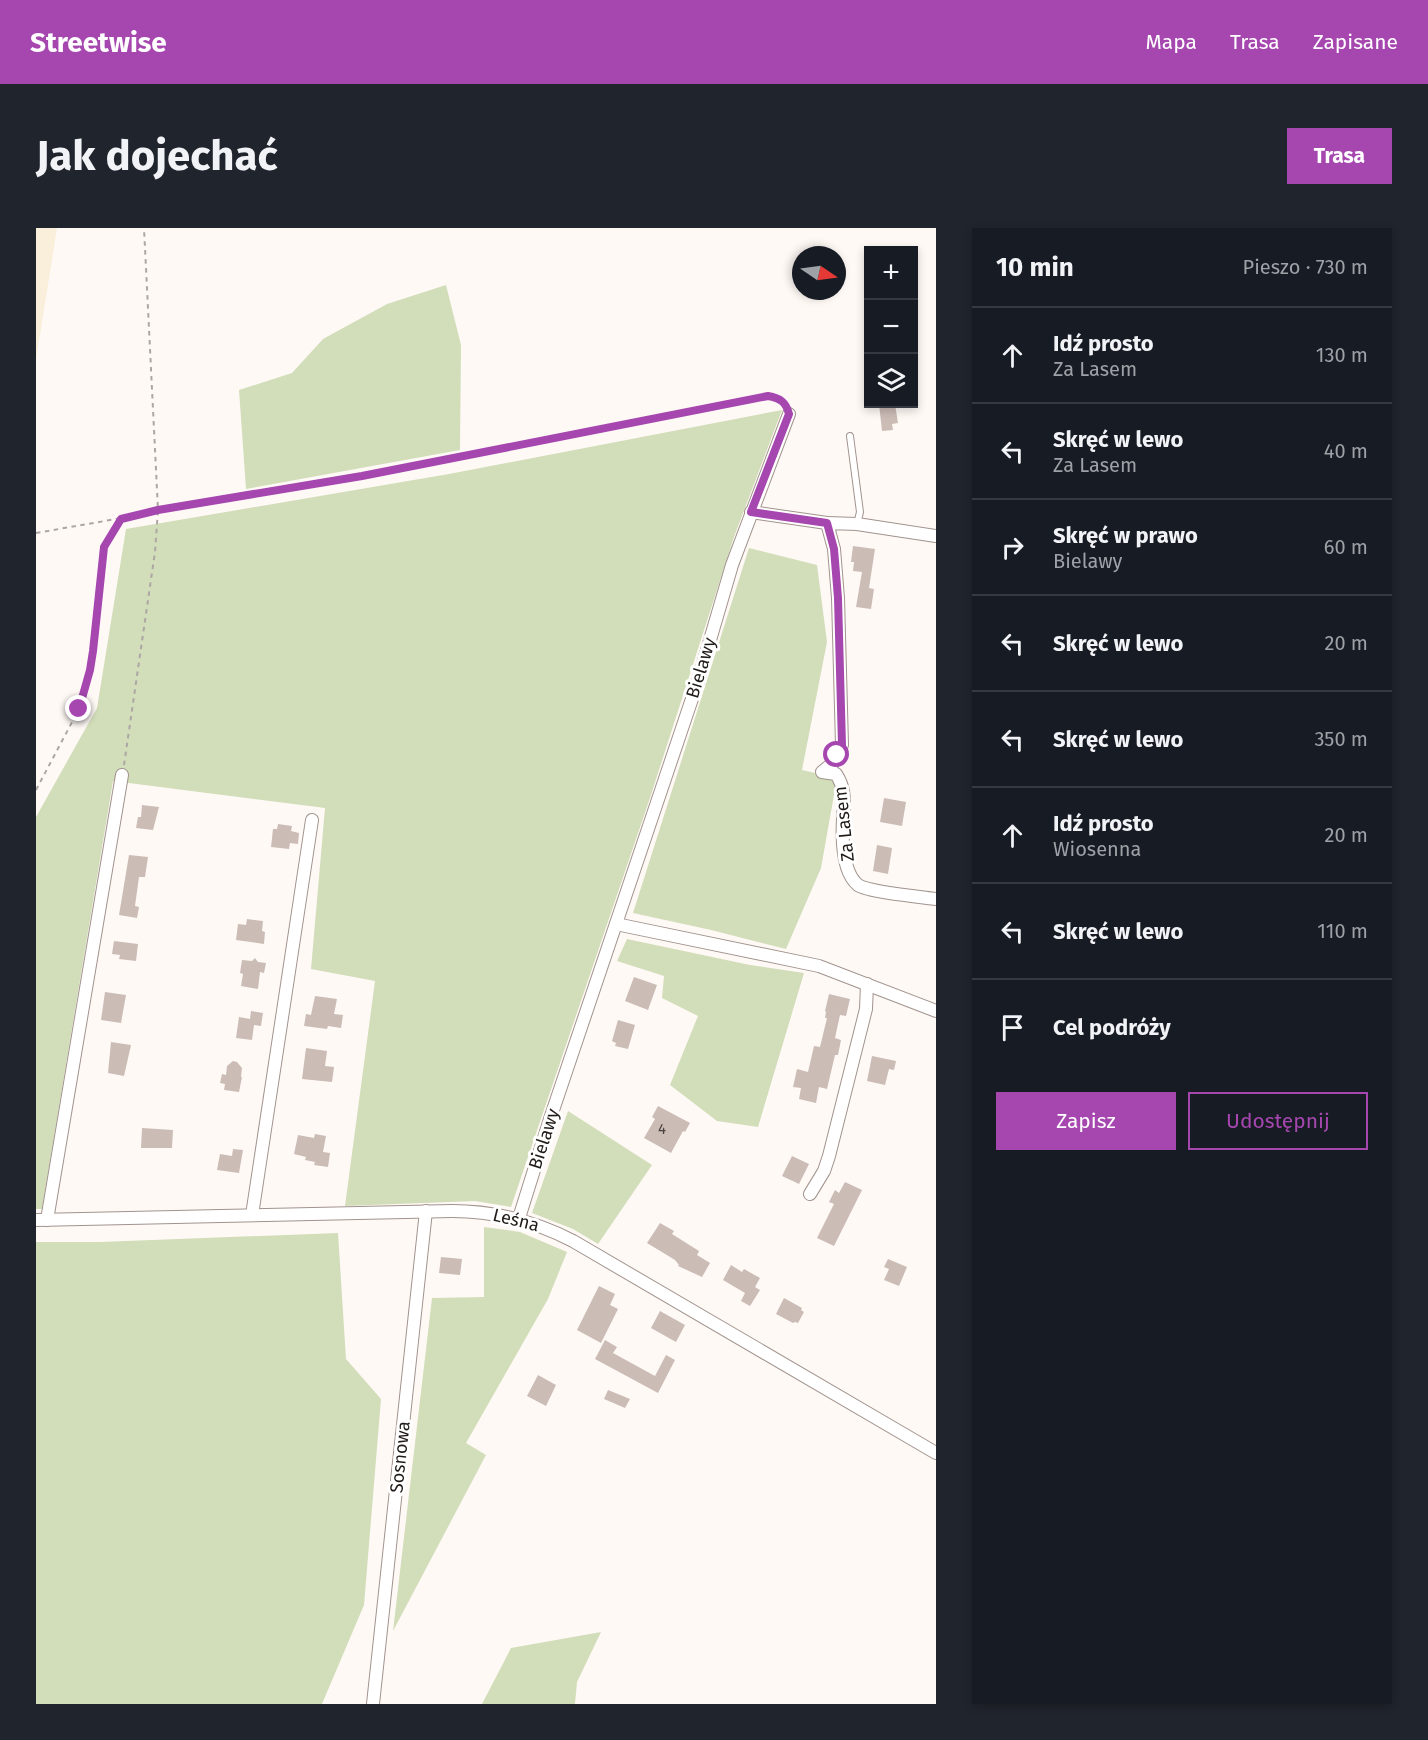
<!DOCTYPE html>
<html lang="pl">
<meta charset="utf-8">
<style>
:root{--surface:#171b24;--page:#20242c;--text:#f1f3f6;--muted:#9ea1a6;--line:#363941;--accent:#a647b0}
body{margin:0;font-family:"Fira Sans",sans-serif;background:var(--page);color:var(--text)}
.controls{position:absolute;right:18px;top:18px;display:grid;overflow:hidden;border-radius:0px;box-shadow:0 3px 9px #0003}
.controls button{width:54px;height:54px;display:grid;place-items:center;padding:0;border:0;border-bottom:2px solid var(--line);background:var(--surface);color:var(--text);font:30px sans-serif}
.compass{position:absolute;left:756px;top:18px;width:54px;height:54px;border-radius:50%;background:var(--surface);box-shadow:0 3px 9px #0003;rotate:103deg}
.stop{position:absolute;width:18px;height:18px;margin:-14px;border:4px solid #a647b0;border-radius:50%;background:#fff}
.stop.end{background:#a647b0;border-color:#fff;box-shadow:0 2px 6px #0008}
.list{margin:0;padding:0;list-style:none}
h2{display:flex;justify-content:space-between;align-items:center;height:78px;margin:0;padding:0 24px;font-size:26px}
h2 small{font-size:20px;font-weight:400;color:var(--muted)}
.list li{display:grid;grid-template-columns:39px 1fr auto;gap:18px;align-items:center;box-sizing:border-box;height:96px;padding:0 24px;border-top:2px solid var(--line)}
.list b{display:block;font-size:22px;white-space:nowrap}
.list p{margin:0;font-size:20px;white-space:nowrap;color:var(--muted)}
.list em{font-size:20px;font-style:normal;color:var(--muted)}
.actions{display:flex;gap:12px;padding:18px 24px}
.actions a{flex:1;padding:14px 0;border:2px solid var(--accent);border-radius:0px;text-align:center;font-size:21px;color:var(--accent)}
.actions .main{background:var(--accent);color:#fff}
.icon{flex:none;width:33px;height:33px;fill:none;stroke:currentColor;stroke-width:2;stroke-linecap:round;stroke-linejoin:round}
.map{position:relative;flex:none;width:900px;height:1476px;overflow:hidden;border-radius:0px}
header{display:flex;align-items:center;gap:36px;box-sizing:border-box;height:84px;padding:0 30px;background:var(--accent);color:#fff}
header strong{font-size:28px}
nav{display:flex;gap:33px;margin-inline-start:auto;font-size:21px}
.intro{display:flex;align-items:center;justify-content:space-between;box-sizing:border-box;height:144px;padding:0 36px}
h1{margin:0;font-size:42px}
.button{padding:15px 27px;border-radius:0px;background:var(--accent);color:#fff;font-size:21px;font-weight:700}
main{display:flex;gap:36px;padding:0 36px}
aside{flex:1;background:var(--surface);border-radius:0px;box-shadow:0 3px 9px #0003}
.map>svg:first-child{display:block}
</style>
<header>
<strong>Streetwise</strong>
<nav><a>Mapa</a><a>Trasa</a><a>Zapisane</a></nav>
</header>
<div class="intro"><h1>Jak dojechać</h1><a class="button">Trasa</a></div>
<main>
<div class="map">
<svg width="900" height="1476" viewBox="0 0 900 1476">
<rect width="100%" height="100%" fill="#fff9f6"/>
<polygon fill="#faefda" points="0,0 21,0 0,132"/>
<g fill="#d2ddb9">
<polygon points="410,57 425,117 424,222 210,261 203,162 256,145 287,111 351,76"/>
<polygon points="746,182 698,309 614,570 475,979 439,973 309,978 339,753 275,741 289,580 77,553 6,981 0,981 0,589 61,480 90,301 413,246"/>
<polygon points="713,320 781,337 791,414 766,542 801,550 785,640 750,721 675,702 597,685"/>
<polygon points="591,711 714,737 768,745 722,899 681,893 634,857 662,788 626,770 628,748 581,733"/>
<polygon points="532,883 616,937 562,1016 537,1001 496,985"/>
<polygon points="448,999 484,1004 531,1024 512,1071 430,1215 450,1227 357,1403 396,1070 448,1069"/>
<polygon points="302,1005 310,1131 345,1171 328,1377 286,1476 0,1476 0,1014 64,1014"/>
<polygon points="565,1404 541,1454 539,1476 446,1476 475,1420"/>
</g>
<g fill="#cbbcb6">
<polygon points="843,176 859,176 862,195 856,196 857,202 846,203"/>
<polygon points="817,318 839,321 833,360 838,361 835,381 820,379 826,344 817,343 818,334 815,334"/>
<polygon points="848,570 870,574 866,598 844,594"/>
<polygon points="106,577 123,579 117,602 100,600 102,589 105,589"/>
<polygon points="242,596 256,598 255,603 263,605 262,616 254,615 253,621 235,619 237,601 241,601"/>
<polygon points="841,617 856,620 852,646 837,643"/>
<polygon points="93,627 112,629 109,649 103,649 99,678 103,679 101,690 83,687"/>
<polygon points="211,691 227,693 226,703 229,704 228,716 200,712 202,696 210,697"/>
<polygon points="78,713 102,716 100,733 83,731 84,727 76,726"/>
<polygon points="219,730 222,734 230,735 228,745 224,744 222,761 205,758 207,746 204,745 206,732 216,733"/>
<polygon points="598,749 621,757 612,782 589,773"/>
<polygon points="69,764 90,767 85,795 65,792"/>
<polygon points="793,766 814,771 810,788 804,787 799,810 805,812 802,827 799,827 791,861 783,859 780,875 763,871 765,860 757,859 761,841 772,844 778,818 784,819 791,790 789,790 790,784 789,783"/>
<polygon points="279,768 301,771 298,786 307,787 305,800 292,798 291,801 268,798 270,786 275,787"/>
<polygon points="215,783 227,785 225,798 218,797 216,812 200,810 203,789 214,791"/>
<polygon points="582,792 599,797 592,821 579,818 580,815 576,813"/>
<polygon points="75,814 95,817 88,848 72,845"/>
<polygon points="270,820 291,823 289,838 298,839 296,854 266,851"/>
<polygon points="836,828 860,833 858,842 853,841 849,857 831,853"/>
<polygon points="197,833 201,834 206,840 205,849 206,849 203,864 188,862 189,856 184,855 186,846 190,847 191,838"/>
<polygon points="622,878 654,895 649,904 647,903 635,925 608,910 619,891 616,889"/>
<polygon points="106,900 137,902 136,920 105,920"/>
<polygon points="279,906 290,908 287,924 294,925 292,939 278,937 279,934 269,932 270,929 258,926 262,907 278,910"/>
<polygon points="197,921 207,922 203,945 181,942 184,926 196,928"/>
<polygon points="756,928 773,936 763,956 746,948"/>
<polygon points="809,954 826,962 798,1018 781,1010 798,976 793,974 799,962 803,965"/>
<polygon points="624,995 638,1003 636,1006 663,1023 661,1027 674,1035 666,1049 642,1038 643,1037 639,1032 611,1015"/>
<polygon points="405,1029 426,1031 424,1047 403,1045"/>
<polygon points="852,1031 871,1039 863,1058 848,1052 853,1041 848,1039"/>
<polygon points="695,1037 706,1044 708,1041 724,1050 719,1059 724,1062 714,1078 705,1073 709,1065 687,1052"/>
<polygon points="563,1058 579,1066 574,1077 582,1081 565,1115 541,1102"/>
<polygon points="748,1070 766,1080 765,1082 768,1084 762,1095 759,1094 757,1095 740,1086"/>
<polygon points="624,1083 649,1097 640,1114 615,1100"/>
<polygon points="569,1112 581,1119 577,1125 619,1148 630,1127 639,1132 622,1165 559,1131"/>
<polygon points="502,1147 520,1157 510,1178 491,1168"/>
<polygon points="572,1162 594,1171 589,1180 568,1171"/>
</g>
<g fill="none" stroke-linecap="round" stroke-linejoin="round">
<defs>
<polyline id="lane" points="814,208 824,284 821,296"/>
<g id="street">
<polyline points="715,284 791,295"/>
<path d="M 900,308 L 821,296 L 791,295 L 798,321 L 802,370 L 806,517 L 797,535 L 786,544 L 800,546 C 810,561 808,574 807,591 C 806,609 806,644 822,657 C 832,664 885,669 900,671"/>
<polyline points="580,696 783,738 900,783"/>
<polyline points="774,966 788,943 793,928 830,781 831,756"/>
<polyline points="216,987 276,592"/>
<polyline points="483,990 514,891 662,453 696,337 753,186"/>
<path d="M 0,992 L 416,983 C 460,983 498,993 537,1013 L 900,1225"/>
<polyline points="11,992 86,547"/>
<polyline points="337,1476 390,983"/>
</g>
</defs>
<use href="#lane" stroke="#a1938d" stroke-width="8"/>
<use href="#street" stroke="#a1938d" stroke-width="14"/>
<g stroke="#aca7a4" stroke-width="2" stroke-dasharray="4.5 4.5" stroke-linecap="butt">
<polyline points="0,305 326,248 732,168 743,170 749,175"/>
<polyline points="88,537 119,324 122,282 108,0"/>
<polyline points="0,562 43,481 54,442 57,423 68,319 85,291"/>
</g>
<use href="#lane" stroke="#fff" stroke-width="6"/>
<use href="#street" stroke="#fff" stroke-width="12"/>
</g>
<g fill="none" stroke-linecap="round" stroke-linejoin="round">
<path stroke="#a647b0" stroke-width="8" d="M 43,481 L 54,442 L 57,423 L 68,319 L 85,291 L 122,282 L 326,248 L 732,168 C 744,170 750,174 753,186 L 715,284 L 791,295 L 798,321 L 802,370 L 806,517 L 801,527"/>
</g>
<g text-anchor="middle" dominant-baseline="central" stroke-width="6" stroke-linejoin="round" paint-order="stroke">
<g font-size="15" fill="#4b4340">
<text x="626" y="901">4</text>
</g>
<g font-size="18" fill="#201b18" stroke="#fff">
<text transform="translate(665 440) rotate(-73)">Bielawy</text>
<text transform="translate(808 596) rotate(-96)">Za Lasem</text>
<text transform="translate(508 911) rotate(-72)">Bielawy</text>
<text transform="translate(480 992) rotate(14)">Leśna</text>
<text transform="translate(364 1229) rotate(-84)">Sosnowa</text>
</g>
</g>
</svg>
<div class="controls">
<button>+</button>
<button>−</button>
<button><svg class="icon" aria-label="layers" viewBox="0 0 24 24"><path d="M12 4l9 5-9 5-9-5zM3 14l9 5 9-5"/></svg></button>
</div>
<svg class="compass" viewBox="-18 -18 36 36"><path d="M0-13l5 13h-10z" fill="#e53935"/><path d="M0 13l5-13h-10z" fill="#9ea1a6"/></svg>
<div class="stop" style="left:801px;top:527px"></div>
<div class="stop end" style="left:43px;top:481px"></div>
</div>
<aside>
<h2>10 min<small>Pieszo · 730 m</small></h2>
<ul class="list">
<li><svg class="icon" aria-label="ahead" viewBox="0 0 24 24"><path d="M12 20V5M6 11l6-6 6 6"/></svg><div><b>Idź prosto</b><p>Za Lasem</p></div><em>130 m</em></li>
<li><svg class="icon" aria-label="left" viewBox="0 0 24 24"><path d="M17 20v-9H6M10 6l-5 5 5 5"/></svg><div><b>Skręć w lewo</b><p>Za Lasem</p></div><em>40 m</em></li>
<li><svg class="icon" aria-label="right" viewBox="0 0 24 24"><path d="M7 20v-9h11M14 6l5 5-5 5"/></svg><div><b>Skręć w prawo</b><p>Bielawy</p></div><em>60 m</em></li>
<li><svg class="icon" aria-label="left" viewBox="0 0 24 24"><path d="M17 20v-9H6M10 6l-5 5 5 5"/></svg><div><b>Skręć w lewo</b></div><em>20 m</em></li>
<li><svg class="icon" aria-label="left" viewBox="0 0 24 24"><path d="M17 20v-9H6M10 6l-5 5 5 5"/></svg><div><b>Skręć w lewo</b></div><em>350 m</em></li>
<li><svg class="icon" aria-label="ahead" viewBox="0 0 24 24"><path d="M12 20V5M6 11l6-6 6 6"/></svg><div><b>Idź prosto</b><p>Wiosenna</p></div><em>20 m</em></li>
<li><svg class="icon" aria-label="left" viewBox="0 0 24 24"><path d="M17 20v-9H6M10 6l-5 5 5 5"/></svg><div><b>Skręć w lewo</b></div><em>110 m</em></li>
<li><svg class="icon" aria-label="arrive" viewBox="0 0 24 24"><path d="M6 21V4h12l-3 4 3 4H6"/></svg><div><b>Cel podróży</b></div></li>
</ul>
<div class="actions"><a class="main">Zapisz</a><a>Udostępnij</a></div>
</aside>
</main>
